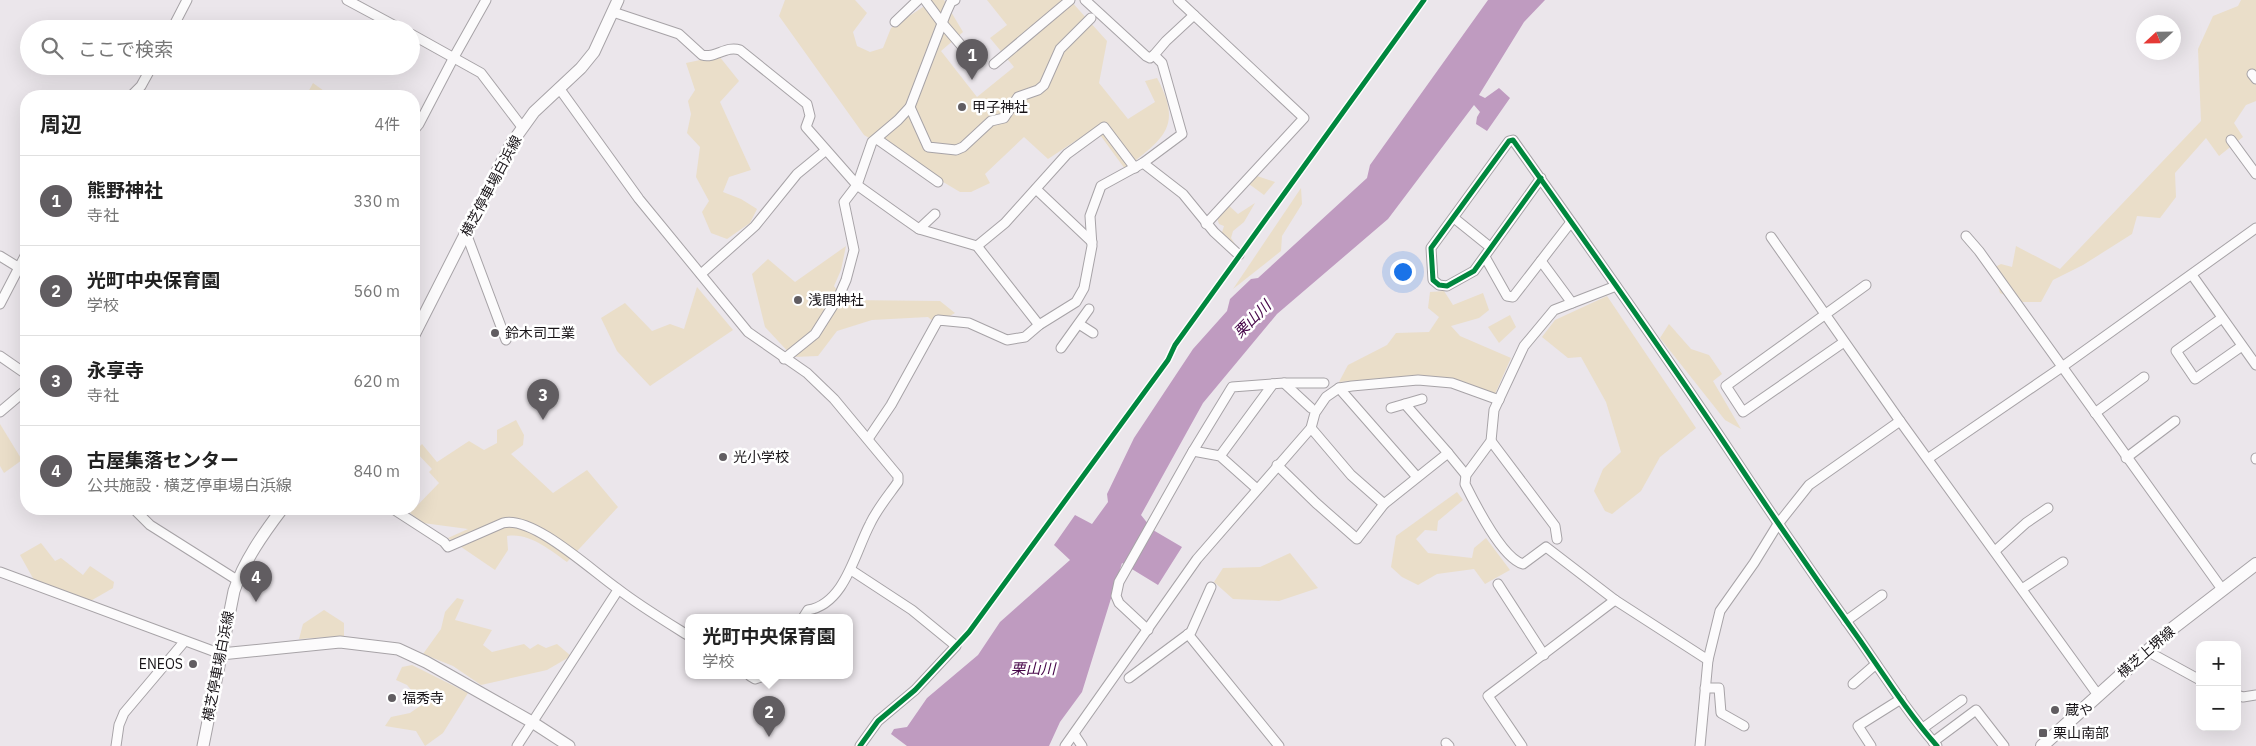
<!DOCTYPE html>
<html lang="ja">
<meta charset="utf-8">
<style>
:root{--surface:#fff;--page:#f6f6f6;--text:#222;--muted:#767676;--line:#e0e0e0;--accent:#615d61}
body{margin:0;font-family:"IBM Plex Sans","Noto Sans JP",sans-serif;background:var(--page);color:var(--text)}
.controls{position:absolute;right:15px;bottom:15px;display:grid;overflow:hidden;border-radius:10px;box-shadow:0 5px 20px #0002}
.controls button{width:45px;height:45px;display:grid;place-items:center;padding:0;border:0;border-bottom:1px solid var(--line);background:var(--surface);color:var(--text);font:25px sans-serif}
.compass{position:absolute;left:2136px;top:15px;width:45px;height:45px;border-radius:50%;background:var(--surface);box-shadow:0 5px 20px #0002;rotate:248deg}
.you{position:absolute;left:1402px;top:271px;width:18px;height:18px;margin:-12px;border:4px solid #fff;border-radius:50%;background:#1a73e8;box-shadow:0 0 0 8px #1a73e833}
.badge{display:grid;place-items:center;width:32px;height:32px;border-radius:50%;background:var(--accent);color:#fff;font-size:16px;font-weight:700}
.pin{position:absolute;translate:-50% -41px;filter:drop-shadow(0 1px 2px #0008)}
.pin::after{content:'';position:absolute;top:26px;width:18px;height:15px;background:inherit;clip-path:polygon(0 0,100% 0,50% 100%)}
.popup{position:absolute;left:685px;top:614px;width:168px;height:65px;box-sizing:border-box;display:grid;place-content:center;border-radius:10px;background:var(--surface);filter:drop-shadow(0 1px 4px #0005);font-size:16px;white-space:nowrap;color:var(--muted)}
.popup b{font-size:19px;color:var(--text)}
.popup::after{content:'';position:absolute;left:50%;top:100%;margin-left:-10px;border:10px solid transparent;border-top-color:var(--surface)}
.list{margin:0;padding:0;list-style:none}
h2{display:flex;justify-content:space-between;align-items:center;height:65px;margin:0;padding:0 20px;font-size:21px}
h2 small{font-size:16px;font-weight:400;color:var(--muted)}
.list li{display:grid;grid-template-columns:32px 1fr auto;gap:15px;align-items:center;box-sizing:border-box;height:90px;padding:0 20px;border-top:1px solid var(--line)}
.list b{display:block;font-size:19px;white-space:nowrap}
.list p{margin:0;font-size:16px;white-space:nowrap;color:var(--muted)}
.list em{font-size:16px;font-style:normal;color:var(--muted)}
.icon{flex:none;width:28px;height:28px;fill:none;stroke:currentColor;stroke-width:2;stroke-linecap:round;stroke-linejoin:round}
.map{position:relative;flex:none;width:2256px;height:746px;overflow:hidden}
.search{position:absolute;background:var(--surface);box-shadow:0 5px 20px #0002;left:20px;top:20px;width:400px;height:55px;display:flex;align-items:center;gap:12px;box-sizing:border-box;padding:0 18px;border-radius:28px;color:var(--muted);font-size:19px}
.panel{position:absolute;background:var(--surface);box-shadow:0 5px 20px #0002;left:20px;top:90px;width:400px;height:425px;border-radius:20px}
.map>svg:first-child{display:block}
</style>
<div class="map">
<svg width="2256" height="746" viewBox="0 0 2256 746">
<rect width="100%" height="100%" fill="#ebe6eb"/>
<g fill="#eadec9">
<path d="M 785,0 L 855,0 L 867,13 L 853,32 L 857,46 L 870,52 L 883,48 L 891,28 L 926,5 L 924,0 L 944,0 L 963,32 L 941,51 L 977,97 L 1014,67 L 990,38 L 1007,25 L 987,0 L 1070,0 L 1107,41 L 1099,83 L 1128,119 L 1155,102 L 1145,81 L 1157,78 C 1184,128 1162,139 1125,169 L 1095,128 L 1048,159 L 1024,137 L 985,174 L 990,183 L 971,192 L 960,192 L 864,135 L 779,16 Z"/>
<polygon points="2241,0 2256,0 2256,101 2246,105 2234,123 2243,137 2219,156 2206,138 2175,173 2176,197 2160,218 2137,216 2132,234 2083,265 2053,280 2041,302 2022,302 2000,293 1993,268 2001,264 2012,267 2016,246 2060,269 2201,121 2198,49 2213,16 2238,6"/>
<polygon points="719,56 739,81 720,102 751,170 729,177 723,192 741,199 757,209 750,223 727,239 711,233 702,212 709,201 696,177 700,147 687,133 691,114 688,101 695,90 686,63"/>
<polygon points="313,83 331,96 306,96"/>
<polygon points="1257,176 1275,182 1264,195 1249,184"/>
<polygon points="1301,188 1302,204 1282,236 1281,251 1233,289"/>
<polygon points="1255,203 1244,222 1233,231 1231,238 1237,247 1227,246 1219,242 1224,226 1219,224 1215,211 1227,204 1238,214"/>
<polygon points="846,246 841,270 834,286 844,300 940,301 955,313 936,324 928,317 872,320 837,331 818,356 793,357 765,327 752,274 768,259 795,282"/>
<polygon points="697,287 733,330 650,386 617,351 601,318 625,303 652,331 670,324 684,329"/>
<polygon points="1444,291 1453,305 1483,293 1489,310 1479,318 1451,326 1460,336 1511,358 1495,394 1450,379 1400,377 1339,382 1348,365 1387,345 1396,333 1429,332 1439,317 1428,308 1430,292"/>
<polygon points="1607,296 1696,428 1660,457 1641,491 1612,514 1605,511 1594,491 1603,469 1621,452 1606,402 1581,357 1568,358 1542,337 1555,320"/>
<polygon points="1510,315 1516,327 1499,343 1488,327"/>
<polygon points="1669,324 1691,349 1709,355 1722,374 1713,381 1741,429 1725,420 1660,338"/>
<path d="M 516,420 L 524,435 L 523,445 L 511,454 L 553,493 L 587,470 L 618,507 L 567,562 C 550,550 529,532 507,536 L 508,550 L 495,570 L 448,538 L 468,529 L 423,523 L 410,513 L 439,483 L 429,472 L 432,469 L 415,451 L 422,444 L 437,462 L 469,441 L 484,450 L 497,443 L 497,430 Z"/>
<polygon points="0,424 22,460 4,473 0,466"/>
<polygon points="1457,492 1463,500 1438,521 1437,531 1425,530 1416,539 1428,553 1472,558 1474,548 1486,538 1510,570 1485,584 1474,569 1437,574 1418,585 1402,577 1391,567 1396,536"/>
<polygon points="41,543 55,561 61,558 83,575 90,566 114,582 113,588 87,603 34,580 20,555"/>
<polygon points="1290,553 1318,588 1279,601 1233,599 1214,582 1223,568 1260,567"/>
<polygon points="457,598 464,600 455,620 492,630 483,645 492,652 524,644 530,649 538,644 546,648 557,644 571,656 547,670 481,685 453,666 423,654 441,629 445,612"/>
<polygon points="324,610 344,623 344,636 299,639 303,624"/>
<polygon points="412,665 468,693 443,733 425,746 416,731 385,726 391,717 410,713 423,704 407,685 396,680 402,667"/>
</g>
<polygon fill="#bf9bc0" points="1488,0 1545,0 1524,22 1479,95 1485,98 1499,88 1510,98 1487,131 1476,124 1477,117 1480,112 1474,105 1388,219 1277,314 1203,403 1141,515 1153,530 1182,547 1158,585 1122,563 1082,692 1060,722 1049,746 907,746 891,734 894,729 907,727 927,698 978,655 1000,622 1070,560 1054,545 1075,515 1092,524 1108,502 1107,494 1134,438 1193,349 1227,311 1230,299 1251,279 1258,278 1367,178 1370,165"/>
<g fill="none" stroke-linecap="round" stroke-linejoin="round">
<defs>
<g id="street">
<polyline points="347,0 401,29"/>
<polyline points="925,0 942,23 973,59"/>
<polyline points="1085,0 1146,56 1150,58 1154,55"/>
<polyline points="1178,0 1304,118 1206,224"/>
<path d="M 613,12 L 679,34 L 702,55 C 715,59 726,45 740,50 L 807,104 L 810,116 L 806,127 L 857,185 L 899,215 L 919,229 L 977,246 L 1039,325"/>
<polyline points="895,22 918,0"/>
<polyline points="172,29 187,0"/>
<polyline points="411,34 481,73 522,127"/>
<polyline points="994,64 1070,0"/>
<polyline points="2252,74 2256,79"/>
<path d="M 559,88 L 639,199 L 748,332 L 807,373 L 834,399 L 898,476 L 898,482 C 888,496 877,509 870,524 C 855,552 845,604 808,610 L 803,618"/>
<polyline points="131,96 141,86 152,66"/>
<polyline points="910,107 928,147 956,150 963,147 991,121 1004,118 1018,97 1038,90 1044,85 1060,49 1091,18"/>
<polyline points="414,130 419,124 454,57 486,0"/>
<polyline points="877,139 938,182"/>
<polyline points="2231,140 2256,174"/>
<polyline points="1143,163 1183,194 1214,232 1239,255"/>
<path d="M 1541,178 L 1474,271 L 1447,286 L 1439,285 L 1433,280 L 1431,248 L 1509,141 L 1513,140 C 1587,244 1662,349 1733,456 C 1774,518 1816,579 1859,639 C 1884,675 1908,713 1937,746"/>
<polyline points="1036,189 1092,242"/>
<polyline points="1454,218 1490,247"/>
<polyline points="919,229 935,214"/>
<polyline points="466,233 506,340"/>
<polyline points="1966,236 1979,251 2222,589"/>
<polyline points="1771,237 1900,421 2098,695"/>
<polyline points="977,246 1005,223 1067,154 1104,127 1135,168"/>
<polyline points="0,256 26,272"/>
<polyline points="1485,257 1507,296 1513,297 1571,222"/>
<polyline points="1541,261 1572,303"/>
<polyline points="701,274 755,226 797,174 825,151"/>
<polyline points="2192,275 2256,365"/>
<path d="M 1616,286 L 1554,310 L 1524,346 L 1494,410 L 1491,441 L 1466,475 L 1465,484 C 1475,504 1502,558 1523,564 L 1546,547 L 1615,600 L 1708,660"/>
<polyline points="0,304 26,254"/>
<polyline points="2222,318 2176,351 2195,379 2242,346"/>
<polyline points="1079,324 1093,333"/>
<polyline points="1844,342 1743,412 1726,386 1866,285"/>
<polyline points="1061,348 1089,309"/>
<polyline points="0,356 26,374"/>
<polyline points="784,359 815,334 839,296 846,280 854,250 844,202 857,185 872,142 898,120 910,107 946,13 951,2 955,0"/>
<polyline points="1284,383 1311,408"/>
<polyline points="1339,388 1417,477"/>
<polyline points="1405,404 1448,453"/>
<polyline points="1391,408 1422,399"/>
<polyline points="0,412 26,390"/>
<polyline points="2095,413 2144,377"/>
<polyline points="1311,428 1351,475 1384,504"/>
<polyline points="868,439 891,405 938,320 969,323 1007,340 1025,337 1039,325 1076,302 1084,288 1092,246 1090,216 1101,186 1143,163 1182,134 1162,63 1154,55 1166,41 1194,15"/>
<polyline points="1491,441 1555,526 1557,539"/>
<polyline points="1193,451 1220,456 1257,489"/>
<polyline points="1220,456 1273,384"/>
<polyline points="1929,458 2062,367 2256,228"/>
<polyline points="2126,458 2175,421"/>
<polyline points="2256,458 2256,459"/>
<polyline points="1277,465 1316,503 1357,539 1384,504 1448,453 1466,475"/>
<polyline points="134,509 150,525 237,580"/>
<path d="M 393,509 L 444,542 L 448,547 L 503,523 C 533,515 593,572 618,589 C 640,606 665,621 689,636"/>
<polyline points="1995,551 2026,523 2048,508"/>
<polyline points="851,570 912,610 956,646 915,690 878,721 860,746"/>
<polyline points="0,572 221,654"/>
<polyline points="1498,584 1544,655"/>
<polyline points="2022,589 2063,562"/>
<polyline points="1846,621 1882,595"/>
<polyline points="1148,630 1119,603 1116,596 1119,582 1193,451 1232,387 1284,383 1324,383"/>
<polyline points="1188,634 1279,746"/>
<polyline points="2147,651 2200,680"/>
<polyline points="750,676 755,679 764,676"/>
<polyline points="1129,678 1191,632 1211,587"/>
<polyline points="1853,684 1876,664"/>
<polyline points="1705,688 1719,688 1721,713 1744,726"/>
<polyline points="2237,695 2243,697 2256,695"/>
<polyline points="1923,728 1962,700"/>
<polyline points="1074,734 1082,746"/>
<polyline points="1933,742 1976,710 2004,746"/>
<polyline points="1446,743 1449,746"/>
<polyline points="116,746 119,725 124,713 184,642"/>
<polyline points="517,746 618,590"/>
<polyline points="1065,746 1197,559 1311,428 1315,413 1326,397 1339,388 1352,386 1418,380 1452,383 1499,400"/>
<polyline points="1522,746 1488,696 1615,600"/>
<polyline points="1700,746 1708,660 1720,611 1754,563 1778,524 1809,485 1900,421"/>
<polyline points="1871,746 1858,726 1901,699"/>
</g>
<g id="secondary">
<polyline points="414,335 511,144 534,112 581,68 594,52 618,0"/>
<polyline points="221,654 340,642 398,649 426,662 532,722 569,746"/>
<path d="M 203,746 L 234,591 C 244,561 263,534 282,509"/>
</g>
<polyline id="primary" points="2042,746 2173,628 2256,564"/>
</defs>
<use href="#street" stroke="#a7a3a7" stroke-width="11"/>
<use href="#secondary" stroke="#a7a3a7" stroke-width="13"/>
<use href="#primary" stroke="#a7a3a7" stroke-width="14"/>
<use href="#street" stroke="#fcfbfc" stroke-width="9"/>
<use href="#secondary" stroke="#fcfbfc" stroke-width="11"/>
<use href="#primary" stroke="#fcfbfc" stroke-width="12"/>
<defs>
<g id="cycleway">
<path d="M 1541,178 L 1474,271 L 1447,286 L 1439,285 L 1433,280 L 1431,248 L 1509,141 L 1513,140 C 1587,244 1662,349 1733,456 C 1774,518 1816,579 1859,639 C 1884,675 1908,713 1937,746"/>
<polyline points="860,746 878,721 915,690 969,632 1168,360 1175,345 1424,0"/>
</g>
</defs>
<use href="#cycleway" stroke="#fff" stroke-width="8"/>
<use href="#cycleway" stroke="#00873e" stroke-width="5"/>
</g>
<g fill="#615d61" stroke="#fff" stroke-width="2">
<circle cx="962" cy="107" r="5"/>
<circle cx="798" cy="300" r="5"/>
<circle cx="495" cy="333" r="5"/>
<circle cx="723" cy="457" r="5"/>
<circle cx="193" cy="664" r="5"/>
<circle cx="392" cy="698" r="5"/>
<circle cx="2055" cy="710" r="5"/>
<rect x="2038" y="728" width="10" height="10" rx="2.5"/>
</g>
<g text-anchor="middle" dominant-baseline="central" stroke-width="5" stroke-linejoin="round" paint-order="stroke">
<g font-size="14" fill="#171317" stroke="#fff" text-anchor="start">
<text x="972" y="107">甲子神社</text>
<text x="808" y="300">浅間神社</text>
<text x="505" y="333">鈴木司工業</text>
<text x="733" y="457">光小学校</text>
<text x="183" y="664" text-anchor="end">ENEOS</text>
<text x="402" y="698">福秀寺</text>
<text x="2065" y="710">蔵や</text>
<text x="2053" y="733">栗山南部</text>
</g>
<g font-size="14" fill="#171317" stroke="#fff">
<text transform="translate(491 186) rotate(-62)">横芝停車場白浜線</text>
<text transform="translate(2146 652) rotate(-41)">横芝上堺線</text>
<text transform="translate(218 666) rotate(-79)">横芝停車場白浜線</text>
</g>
<g font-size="15" font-style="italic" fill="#450548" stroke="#fff">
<text transform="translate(1252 319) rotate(-45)">栗山川</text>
<text x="1033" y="668">栗山川</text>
</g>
</g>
</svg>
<div class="controls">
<button>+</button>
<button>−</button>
</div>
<svg class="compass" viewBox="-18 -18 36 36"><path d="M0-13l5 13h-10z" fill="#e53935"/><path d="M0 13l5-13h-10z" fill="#767676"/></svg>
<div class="you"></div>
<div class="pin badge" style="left:972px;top:80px">1</div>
<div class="pin badge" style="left:769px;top:737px">2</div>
<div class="popup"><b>光町中央保育園</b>学校</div>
<div class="pin badge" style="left:543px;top:420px">3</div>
<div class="pin badge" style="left:256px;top:602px">4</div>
<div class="search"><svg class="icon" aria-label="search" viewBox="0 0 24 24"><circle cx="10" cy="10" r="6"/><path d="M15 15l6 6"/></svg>ここで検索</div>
<section class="panel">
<h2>周辺<small>4件</small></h2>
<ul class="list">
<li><span class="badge">1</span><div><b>熊野神社</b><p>寺社</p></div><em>330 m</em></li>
<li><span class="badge">2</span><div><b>光町中央保育園</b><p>学校</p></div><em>560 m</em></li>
<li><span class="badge">3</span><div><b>永享寺</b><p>寺社</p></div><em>620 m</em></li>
<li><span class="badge">4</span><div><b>古屋集落センター</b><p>公共施設 · 横芝停車場白浜線</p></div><em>840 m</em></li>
</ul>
</section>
</div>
